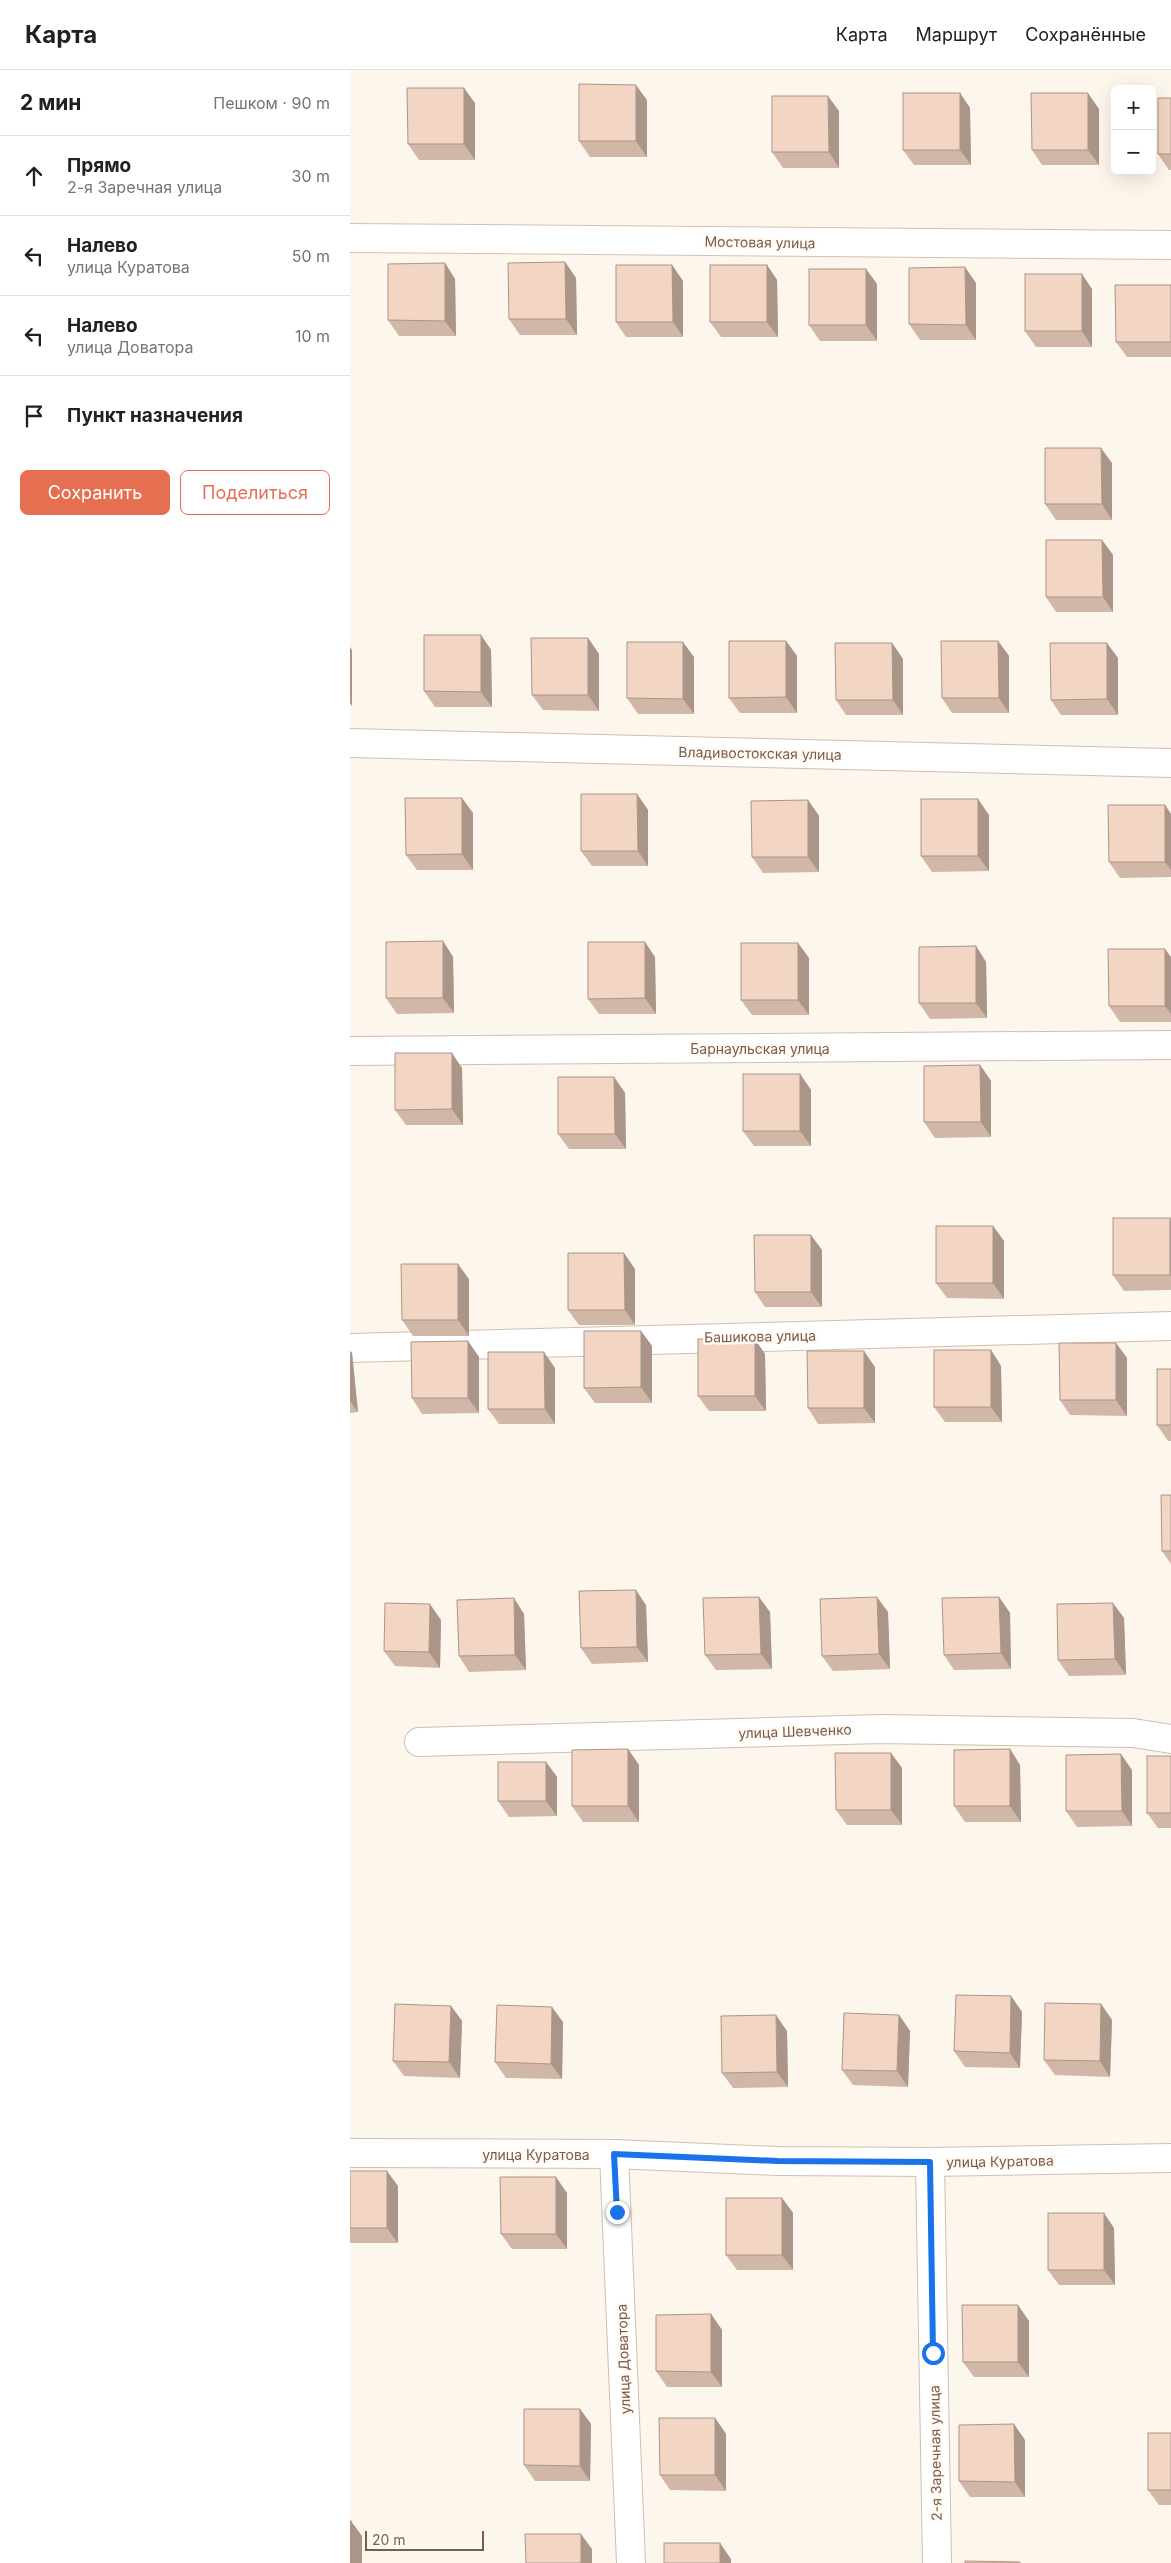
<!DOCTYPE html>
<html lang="ru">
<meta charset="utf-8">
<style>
:root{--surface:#fff;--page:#f2f2f2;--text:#202124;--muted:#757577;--line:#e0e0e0;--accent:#e76f51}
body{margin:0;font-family:Inter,sans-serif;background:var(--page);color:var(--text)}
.controls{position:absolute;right:15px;top:15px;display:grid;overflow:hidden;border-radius:8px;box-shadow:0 5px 20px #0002}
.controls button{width:45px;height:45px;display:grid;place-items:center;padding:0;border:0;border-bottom:1px solid var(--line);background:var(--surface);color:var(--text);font:25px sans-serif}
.scale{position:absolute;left:15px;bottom:12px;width:119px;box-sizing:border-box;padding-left:5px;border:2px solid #7a5c4d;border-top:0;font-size:14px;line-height:18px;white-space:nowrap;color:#7a5c4d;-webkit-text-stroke:4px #fffaf3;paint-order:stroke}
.stop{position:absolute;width:15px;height:15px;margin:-11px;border:4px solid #1a73e8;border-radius:50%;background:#fff}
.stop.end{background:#1a73e8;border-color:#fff;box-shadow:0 1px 5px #0008}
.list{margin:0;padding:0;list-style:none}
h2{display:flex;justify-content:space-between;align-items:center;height:65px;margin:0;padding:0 20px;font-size:21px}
h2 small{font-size:16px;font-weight:400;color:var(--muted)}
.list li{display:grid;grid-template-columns:32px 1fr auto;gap:15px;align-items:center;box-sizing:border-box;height:80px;padding:0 20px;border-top:1px solid var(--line)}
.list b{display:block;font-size:19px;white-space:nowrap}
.list p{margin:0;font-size:16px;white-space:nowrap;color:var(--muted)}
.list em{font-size:16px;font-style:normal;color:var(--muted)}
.actions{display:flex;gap:10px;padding:15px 20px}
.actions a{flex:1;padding:11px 0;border:1px solid var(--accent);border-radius:8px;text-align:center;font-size:18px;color:var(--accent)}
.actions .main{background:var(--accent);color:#fff}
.icon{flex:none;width:28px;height:28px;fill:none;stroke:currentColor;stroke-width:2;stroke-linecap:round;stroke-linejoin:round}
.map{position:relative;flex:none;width:821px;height:2493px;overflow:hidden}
header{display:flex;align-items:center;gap:30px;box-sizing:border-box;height:70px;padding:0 25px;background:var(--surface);border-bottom:1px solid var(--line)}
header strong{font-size:24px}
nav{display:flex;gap:28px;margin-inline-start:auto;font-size:18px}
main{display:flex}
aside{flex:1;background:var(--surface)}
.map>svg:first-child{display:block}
</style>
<header>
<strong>Карта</strong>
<nav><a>Карта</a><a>Маршрут</a><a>Сохранённые</a></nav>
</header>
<main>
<aside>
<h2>2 мин<small>Пешком · 90 m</small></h2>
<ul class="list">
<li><svg class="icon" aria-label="ahead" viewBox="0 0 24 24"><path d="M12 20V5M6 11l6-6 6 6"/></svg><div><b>Прямо</b><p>2-я Заречная улица</p></div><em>30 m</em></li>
<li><svg class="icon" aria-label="left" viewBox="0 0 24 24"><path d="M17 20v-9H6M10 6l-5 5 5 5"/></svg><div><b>Налево</b><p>улица Куратова</p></div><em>50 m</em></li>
<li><svg class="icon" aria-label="left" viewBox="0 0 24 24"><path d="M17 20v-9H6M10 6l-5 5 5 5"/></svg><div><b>Налево</b><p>улица Доватора</p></div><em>10 m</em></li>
<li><svg class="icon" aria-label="arrive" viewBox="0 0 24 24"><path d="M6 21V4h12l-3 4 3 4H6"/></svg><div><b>Пункт назначения</b></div></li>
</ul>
<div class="actions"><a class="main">Сохранить</a><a>Поделиться</a></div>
</aside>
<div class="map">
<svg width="821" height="2493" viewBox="0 0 821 2493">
<rect width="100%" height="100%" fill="#fdf6ec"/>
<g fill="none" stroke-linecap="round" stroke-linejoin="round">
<defs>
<g id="minor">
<polyline points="0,673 821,693"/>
<polyline points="0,981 821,975"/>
<polyline points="0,1278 821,1256"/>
<polyline points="69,1672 531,1659 783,1663 821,1669"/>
<polyline points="0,2083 264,2084 428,2091 580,2092 821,2088"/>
<polyline points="264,2084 281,2493"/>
<polyline points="580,2092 587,2493"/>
</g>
<polyline id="secondary" points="0,168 821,175"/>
</defs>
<use href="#minor" stroke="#d1beb0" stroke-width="30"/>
<use href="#secondary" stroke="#d6c0b0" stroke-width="30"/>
<use href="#minor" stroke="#fff" stroke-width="28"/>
<use href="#secondary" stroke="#fff" stroke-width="28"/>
</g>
<g fill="#d1b7a8">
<polygon points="610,23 620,38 621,95 564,95 553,80"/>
<polygon points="821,28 821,100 819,100 808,84"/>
<polygon points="297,30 297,87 240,87 229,71"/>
<polygon points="125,33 125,90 69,90 58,74"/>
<polygon points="749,39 749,95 692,95 682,80"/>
<polygon points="489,41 489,98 433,98 422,82"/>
<polygon points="215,192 226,208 227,265 170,265 159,249"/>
<polygon points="95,193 105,209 106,266 49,266 38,250"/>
<polygon points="322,195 333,211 333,267 276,267 266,252"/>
<polygon points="417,195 427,210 428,267 371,267 360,252"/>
<polygon points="516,199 527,214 527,271 470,271 459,255"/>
<polygon points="626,213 626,270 570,270 559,254"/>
<polygon points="821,215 821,287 777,287 766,272"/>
<polygon points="742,219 742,277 686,277 675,261"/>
<polygon points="762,393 762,450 706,450 695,434"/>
<polygon points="752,470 763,485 763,542 706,542 696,527"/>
<polygon points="131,565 141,580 142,637 85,637 74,621"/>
<polygon points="238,568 249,584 249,641 193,640 182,625"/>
<polygon points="436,571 447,586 447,643 390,643 379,628"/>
<polygon points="648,571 659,586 659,643 602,643 592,628"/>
<polygon points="542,573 553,589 553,645 496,645 486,630"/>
<polygon points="344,587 344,644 288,644 277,628"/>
<polygon points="768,588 768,645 711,645 701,630"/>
<polygon points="287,724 298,740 298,796 242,796 231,781"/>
<polygon points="458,730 469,746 469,802 413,803 402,787"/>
<polygon points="815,735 821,744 821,807 770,808 759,792"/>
<polygon points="123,743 123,800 67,800 56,785"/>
<polygon points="639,745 639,801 582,802 571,786"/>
<polygon points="93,871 103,887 104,943 47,944 36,928"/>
<polygon points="448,873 459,888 459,945 402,945 391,930"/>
<polygon points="626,876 636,892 637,948 580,949 569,933"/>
<polygon points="305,887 306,944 249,944 238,929"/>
<polygon points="821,887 821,952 770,952 759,936"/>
<polygon points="630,995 641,1011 641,1067 585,1068 574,1052"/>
<polygon points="112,998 113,1055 56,1055 45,1040"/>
<polygon points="450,1004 461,1020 461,1076 404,1076 393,1061"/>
<polygon points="264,1007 275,1023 276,1079 219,1079 208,1064"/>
<polygon points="820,1148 821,1150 821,1220 774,1221 763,1205"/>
<polygon points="643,1156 654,1171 654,1229 597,1228 586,1213"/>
<polygon points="472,1180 472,1237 415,1237 405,1222"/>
<polygon points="285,1199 285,1255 229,1255 218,1240"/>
<polygon points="119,1209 119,1266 63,1266 52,1250"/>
<polygon points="291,1261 302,1276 302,1333 245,1333 234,1318"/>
<polygon points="118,1271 129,1287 129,1343 72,1344 62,1328"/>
<polygon points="766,1273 777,1288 777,1346 720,1345 710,1330"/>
<polygon points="641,1280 651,1296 652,1352 595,1352 584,1337"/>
<polygon points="0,1281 2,1283 8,1342 0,1343"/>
<polygon points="415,1284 416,1341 359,1341 348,1326"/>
<polygon points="525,1297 525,1353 468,1354 458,1338"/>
<polygon points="205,1298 205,1354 149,1354 138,1339"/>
<polygon points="821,1299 821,1371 818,1371 807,1355"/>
<polygon points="821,1425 821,1494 812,1481"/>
<polygon points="649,1527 660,1543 661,1599 604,1600 594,1585"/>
<polygon points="296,1535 298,1592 242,1594 231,1578"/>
<polygon points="420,1542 422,1599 366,1600 355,1585"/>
<polygon points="538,1542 540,1599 483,1601 472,1586"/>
<polygon points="174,1544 176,1600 119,1602 109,1586"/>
<polygon points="774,1548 776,1605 719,1606 708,1590"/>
<polygon points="91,1550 90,1598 45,1596 34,1581"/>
<polygon points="278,1679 289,1695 289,1752 233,1752 222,1736"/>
<polygon points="660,1679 670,1695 671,1752 615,1752 604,1736"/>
<polygon points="541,1683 552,1698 552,1755 497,1755 486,1740"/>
<polygon points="821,1686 821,1758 808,1758 797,1743"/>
<polygon points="196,1692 207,1707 207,1746 159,1747 148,1731"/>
<polygon points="782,1700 782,1756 727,1757 716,1741"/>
<polygon points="661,1926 672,1942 670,1998 615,1997 604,1981"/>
<polygon points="751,1934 762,1950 760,2007 705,2005 694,1990"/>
<polygon points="101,1936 112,1951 110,2008 54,2006 43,1991"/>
<polygon points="549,1945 560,1961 558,2017 503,2015 492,2000"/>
<polygon points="213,1952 212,2009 156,2008 145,1992"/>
<polygon points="437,1961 438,2017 383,2018 372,2003"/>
<polygon points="0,2101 48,2116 48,2173 0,2173"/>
<polygon points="217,2123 217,2179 162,2179 151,2164"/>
<polygon points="432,2128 443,2143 443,2200 387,2200 376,2185"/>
<polygon points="764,2158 765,2215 709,2215 698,2200"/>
<polygon points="361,2244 372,2260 372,2317 317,2317 306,2301"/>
<polygon points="679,2251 679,2307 624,2307 613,2292"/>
<polygon points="230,2339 241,2354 240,2411 185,2411 174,2395"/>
<polygon points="365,2348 376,2364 376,2421 320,2420 310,2405"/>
<polygon points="821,2363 821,2435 809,2435 798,2420"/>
<polygon points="675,2370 675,2427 620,2427 609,2411"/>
</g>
<g fill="#aa9588">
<polygon points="286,15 297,30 297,87 286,71"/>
<polygon points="114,18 125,33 125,90 114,74"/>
<polygon points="610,23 620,38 621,95 610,80"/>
<polygon points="738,23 749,39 749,95 738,80"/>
<polygon points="478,26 489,41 489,98 479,82"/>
<polygon points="215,192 226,208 227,265 216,249"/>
<polygon points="95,193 105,209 106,266 95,251"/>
<polygon points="322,195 333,211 333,267 323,252"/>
<polygon points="417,195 427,210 428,267 417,252"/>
<polygon points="615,197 626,213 626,270 616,255"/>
<polygon points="516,199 527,214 527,271 516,255"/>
<polygon points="732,204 742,219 742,277 732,261"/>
<polygon points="751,378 762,393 762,450 752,434"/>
<polygon points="752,470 763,485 763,542 753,527"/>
<polygon points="131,565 141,580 142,637 131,622"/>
<polygon points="238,568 249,584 249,641 238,625"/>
<polygon points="436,571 447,586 447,643 436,627"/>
<polygon points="648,571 659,586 659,643 649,628"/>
<polygon points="333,572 344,587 344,644 333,629"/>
<polygon points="542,573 553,589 553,645 543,630"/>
<polygon points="757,573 768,588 768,645 757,629"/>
<polygon points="0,577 2,580 2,636 0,633"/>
<polygon points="287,724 298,740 298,796 288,781"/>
<polygon points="112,728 123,743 123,800 112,784"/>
<polygon points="628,729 639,745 639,801 628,786"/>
<polygon points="458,730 469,746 469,802 458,787"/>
<polygon points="815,735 821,744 821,800 815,792"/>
<polygon points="93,871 103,887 104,943 93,928"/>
<polygon points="295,872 305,887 306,944 295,928"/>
<polygon points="448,873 459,888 459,945 448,930"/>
<polygon points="626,876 636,892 637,948 626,933"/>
<polygon points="815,879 821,887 821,944 815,936"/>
<polygon points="102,983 112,998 113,1055 102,1039"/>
<polygon points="630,995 641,1011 641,1067 631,1052"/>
<polygon points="450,1004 461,1020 461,1076 450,1061"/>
<polygon points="264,1007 275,1023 276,1079 265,1064"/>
<polygon points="820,1148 821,1150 821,1206 820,1205"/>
<polygon points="643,1156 654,1171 654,1229 643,1213"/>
<polygon points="461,1165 472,1180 472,1237 461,1222"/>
<polygon points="274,1183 285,1199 285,1255 275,1240"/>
<polygon points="108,1194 119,1209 119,1266 108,1250"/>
<polygon points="291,1261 302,1276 302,1333 291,1317"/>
<polygon points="405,1269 415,1284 416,1341 405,1326"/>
<polygon points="118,1271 129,1287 129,1343 118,1328"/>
<polygon points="766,1273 777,1288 777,1346 766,1330"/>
<polygon points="641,1280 651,1296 652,1352 641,1337"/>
<polygon points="0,1281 2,1283 8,1342 0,1331"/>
<polygon points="514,1281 525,1297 525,1353 514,1338"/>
<polygon points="194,1282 205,1298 205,1354 195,1339"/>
<polygon points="286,1520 296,1535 298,1592 287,1577"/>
<polygon points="409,1527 420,1542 422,1599 411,1584"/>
<polygon points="527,1527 538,1542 540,1599 529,1584"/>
<polygon points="649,1527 660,1543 661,1599 651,1583"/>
<polygon points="164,1528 174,1544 176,1600 165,1585"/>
<polygon points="763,1533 774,1548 776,1605 765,1589"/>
<polygon points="80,1534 91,1550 90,1598 79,1582"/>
<polygon points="278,1679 289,1695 289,1752 278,1736"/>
<polygon points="660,1679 670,1695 671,1752 660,1736"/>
<polygon points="541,1683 552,1698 552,1755 541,1740"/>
<polygon points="771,1684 782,1700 782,1756 772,1741"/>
<polygon points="196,1692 207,1707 207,1746 196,1731"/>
<polygon points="661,1926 672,1942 670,1998 660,1983"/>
<polygon points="751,1934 762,1950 760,2007 750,1991"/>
<polygon points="101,1936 112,1951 110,2008 99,1992"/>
<polygon points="202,1937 213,1952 212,2009 201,1994"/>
<polygon points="426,1945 437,1961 438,2017 427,2002"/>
<polygon points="549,1945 560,1961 558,2017 547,2001"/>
<polygon points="37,2101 48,2116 48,2173 37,2158"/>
<polygon points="206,2107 217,2123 217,2179 206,2164"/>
<polygon points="432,2128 443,2143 443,2200 432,2185"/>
<polygon points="754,2143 764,2158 765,2215 754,2200"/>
<polygon points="668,2235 679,2251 679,2307 668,2292"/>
<polygon points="361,2244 372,2260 372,2317 361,2302"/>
<polygon points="230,2339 241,2354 240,2411 230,2396"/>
<polygon points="365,2348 376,2364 376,2421 365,2405"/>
<polygon points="664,2354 675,2370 675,2427 665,2412"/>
<polygon points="1,2451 12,2466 12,2493 1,2493"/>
<polygon points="231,2464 242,2479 242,2493 231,2493"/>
<polygon points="370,2473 381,2489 381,2493 370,2493"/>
</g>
<g fill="#f3d5c3" stroke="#aa9588">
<polygon points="229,14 286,15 286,71 229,71"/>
<polygon points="57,18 114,18 114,74 58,74"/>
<rect x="553" y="23" width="57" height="57"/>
<polygon points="681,23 738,23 738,80 682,80"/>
<polygon points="422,26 478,26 479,82 422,82"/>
<rect x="808" y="28" width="13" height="56"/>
<polygon points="215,192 216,249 159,249 158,193"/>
<polygon points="95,193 95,251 38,250 38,194"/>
<polygon points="266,195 322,195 323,252 266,252"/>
<rect x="360" y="195" width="57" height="57"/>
<polygon points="615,197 616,255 559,254 559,198"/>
<rect x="459" y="199" width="57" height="56"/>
<rect x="675" y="204" width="57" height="57"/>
<polygon points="765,215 821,215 821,272 766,272"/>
<polygon points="695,378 751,378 752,434 695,434"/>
<polygon points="696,470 752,470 753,527 696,527"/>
<polygon points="74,565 131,565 131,622 74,621"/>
<polygon points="181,568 238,568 238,625 182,625"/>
<polygon points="379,571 436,571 436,627 379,628"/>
<polygon points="591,571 648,571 649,628 592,628"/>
<polygon points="277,572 333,572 333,629 277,628"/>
<polygon points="485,573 542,573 543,630 486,630"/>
<polygon points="700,573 757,573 757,629 701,630"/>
<polygon points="231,724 287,724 288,781 231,781"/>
<polygon points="55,728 112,728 112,784 56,785"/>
<rect x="571" y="729" width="57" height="57"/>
<polygon points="458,730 458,787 402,787 401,731"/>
<polygon points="758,735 815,735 815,792 759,792"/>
<polygon points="93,871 93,928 36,928 36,872"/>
<polygon points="238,872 295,872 295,928 238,929"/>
<rect x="391" y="873" width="57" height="57"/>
<polygon points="626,876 626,933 569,933 569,877"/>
<polygon points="758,879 815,879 815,936 759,936"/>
<polygon points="45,983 102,983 102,1039 45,1040"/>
<polygon points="630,995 631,1052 574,1052 574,996"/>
<rect x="393" y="1004" width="57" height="57"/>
<polygon points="208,1007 264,1007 265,1064 208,1064"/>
<rect x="763" y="1148" width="57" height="57"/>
<rect x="586" y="1156" width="57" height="57"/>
<polygon points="404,1165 461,1165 461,1222 405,1222"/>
<polygon points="218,1183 274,1183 275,1240 218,1240"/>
<polygon points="51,1194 108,1194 108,1250 52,1250"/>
<polygon points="234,1261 291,1261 291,1317 234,1318"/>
<rect x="348" y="1269" width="57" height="57"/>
<polygon points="118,1271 118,1328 62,1328 61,1272"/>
<polygon points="709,1273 766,1273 766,1330 710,1330"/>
<rect x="584" y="1280" width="57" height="57"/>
<polygon points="457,1281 514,1281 514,1338 458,1338"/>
<polygon points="138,1282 194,1282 195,1339 138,1339"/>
<rect x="807" y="1299" width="14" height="56"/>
<polygon points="811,1425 821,1425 821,1481 812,1481"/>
<polygon points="286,1520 287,1577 231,1578 229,1521"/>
<polygon points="409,1527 411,1584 355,1585 353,1528"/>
<polygon points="527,1527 529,1584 472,1586 470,1529"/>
<polygon points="649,1527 651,1583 594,1585 592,1528"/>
<polygon points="164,1528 165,1585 109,1586 107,1530"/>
<polygon points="35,1533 80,1534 79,1582 34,1581"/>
<polygon points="763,1533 765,1589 708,1590 707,1534"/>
<polygon points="278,1679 278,1736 222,1736 222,1680"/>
<polygon points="660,1679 660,1736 604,1736 604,1680"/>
<polygon points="485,1683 541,1683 541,1740 486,1740"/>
<polygon points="771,1684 772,1741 716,1741 716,1685"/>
<rect x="797" y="1686" width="24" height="57"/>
<rect x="148" y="1692" width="48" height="39"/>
<polygon points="606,1925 661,1926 660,1983 604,1981"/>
<polygon points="695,1933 751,1934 750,1991 694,1990"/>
<polygon points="45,1934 101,1936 99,1992 43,1991"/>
<polygon points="147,1935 202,1937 201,1994 145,1992"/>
<polygon points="494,1943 549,1945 547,2001 492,2000"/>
<polygon points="426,1945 427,2002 372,2003 371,1946"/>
<rect x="0" y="2101" width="37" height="57"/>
<polygon points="150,2107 206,2107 206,2164 151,2164"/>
<rect x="376" y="2128" width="56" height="57"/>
<rect x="698" y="2143" width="56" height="57"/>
<polygon points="612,2235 668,2235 668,2292 613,2292"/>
<polygon points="361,2244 361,2302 306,2301 306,2245"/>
<polygon points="174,2339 230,2339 230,2396 174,2395"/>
<polygon points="309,2348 365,2348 365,2405 310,2405"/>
<polygon points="664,2354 665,2412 609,2411 609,2355"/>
<rect x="798" y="2363" width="23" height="57"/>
<rect x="0" y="2451" width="1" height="42"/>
<polygon points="175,2464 231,2464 231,2493 176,2493"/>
<rect x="314" y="2473" width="56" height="20"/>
<polygon points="615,2491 670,2492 670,2493 615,2493"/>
</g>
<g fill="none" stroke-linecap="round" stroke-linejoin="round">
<polyline stroke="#1a73e8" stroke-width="6" points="267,2142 264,2084 428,2091 580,2092 583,2283"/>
</g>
<g text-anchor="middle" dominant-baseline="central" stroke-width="5" stroke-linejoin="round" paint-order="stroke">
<g font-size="14" fill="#7a5c4d" stroke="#fffaf3">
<text transform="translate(410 172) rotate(1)">Мостовая улица</text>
<text transform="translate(410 683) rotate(1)">Владивостокская улица</text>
<text x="410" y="978">Барнаульская улица</text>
<text transform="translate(410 1266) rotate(-1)">Башикова улица</text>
<text transform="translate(445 1661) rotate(-2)">улица Шевченко</text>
<text x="186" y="2084">улица Куратова</text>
<text transform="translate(650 2091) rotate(-1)">улица Куратова</text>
<text transform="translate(273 2289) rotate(-92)">улица Доватора</text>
<text transform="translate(585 2383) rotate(-91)">2-я Заречная улица</text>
</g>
</g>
</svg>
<div class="controls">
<button>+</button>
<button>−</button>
</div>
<div class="scale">20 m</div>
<div class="stop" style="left:583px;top:2283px"></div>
<div class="stop end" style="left:267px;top:2142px"></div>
</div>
</main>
